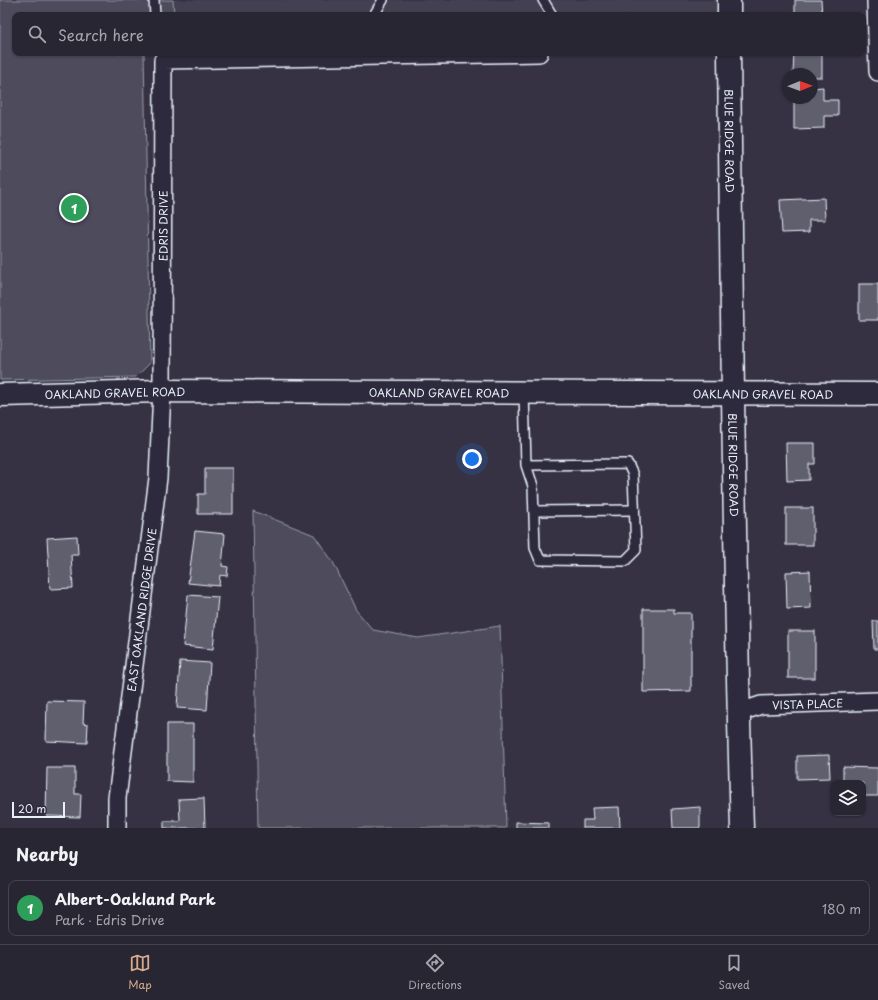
<!DOCTYPE html>
<meta charset="utf-8">
<style>
:root{--surface:#282633;--page:#34323f;--text:#f1f3f6;--muted:#a5a5ac;--line:#44434e;--accent:#d6ab8b}
body{margin:0;font-family:"Playpen Sans",sans-serif;background:var(--page);color:var(--text)}
.controls{position:absolute;right:12px;bottom:12px;display:grid;overflow:hidden;border-radius:8px;box-shadow:0 1px 3px #0004}
.controls button{width:36px;height:36px;display:grid;place-items:center;padding:0;border:0;border-bottom:1px solid var(--line);background:var(--surface);color:var(--text);font:20px sans-serif}
.compass{position:absolute;left:782px;top:68px;width:36px;height:36px;border-radius:50%;background:var(--surface);box-shadow:0 1px 3px #0004;rotate:89deg}
.scale{position:absolute;left:12px;bottom:10px;width:53px;box-sizing:border-box;padding-left:4px;border:2px solid #e8f1f8;border-top:0;font-size:11px;line-height:14px;white-space:nowrap;color:#e8f1f8;-webkit-text-stroke:3px #2f2a3d;paint-order:stroke}
.you{position:absolute;left:472px;top:459px;width:14px;height:14px;margin:-10px;border:3px solid #fff;border-radius:50%;background:#1a73e8;box-shadow:0 0 0 6px #1a73e833}
.badge{display:grid;place-items:center;width:26px;height:26px;border-radius:50%;background:var(--accent);color:#fff;font-size:13px;font-weight:700}
.pin{position:absolute;translate:-50% -50%;border:2px solid #fff;box-shadow:0 1px 4px #0006}
.list{margin:0;padding:0;list-style:none}
h2{display:flex;justify-content:space-between;align-items:center;height:52px;margin:0;padding:0 16px;font-size:17px}
h2 small{font-size:13px;font-weight:400;color:var(--muted)}
.list li{display:grid;grid-template-columns:26px 1fr auto;gap:12px;align-items:center;box-sizing:border-box;height:56px;margin:0 8px 8px;padding:0 8px;border:1px solid var(--line);border-radius:8px}
.list b{display:block;font-size:15px;white-space:nowrap}
.list p{margin:0;font-size:13px;white-space:nowrap;color:var(--muted)}
.list em{font-size:13px;font-style:normal;color:var(--muted)}
.icon{flex:none;width:22px;height:22px;fill:none;stroke:currentColor;stroke-width:2;stroke-linecap:round;stroke-linejoin:round}
.map{position:relative;flex:none;width:878px;height:828px;overflow:hidden}
.search{position:absolute;background:var(--surface);box-shadow:0 1px 3px #0004;left:12px;right:12px;top:12px;height:44px;display:flex;align-items:center;gap:10px;box-sizing:border-box;padding:0 14px;border-radius:8px;color:var(--muted);font-size:15px}
.sheet{height:116px;background:var(--surface)}
nav{display:flex;justify-content:space-around;align-items:center;box-sizing:border-box;height:56px;border-top:1px solid var(--line);background:var(--surface);font-size:11px;color:var(--muted)}
nav a{display:grid;justify-items:center;gap:2px}
nav .on{color:var(--accent)}
.map>svg:first-child{display:block}
</style>
<div class="map">
<svg width="878" height="828" viewBox="0 0 878 828">
<rect width="100%" height="100%" fill="#363244"/>
<filter id="ink" filterUnits="userSpaceOnUse"><feTurbulence type="fractalNoise" baseFrequency=".025" numOctaves="2"/><feDisplacementMap in="SourceGraphic" scale="8" xChannelSelector="R" yChannelSelector="G"/><feConvolveMatrix kernelMatrix="1 2 1 2 8 2 1 2 1" color-interpolation-filters="sRGB"/></filter>
<g filter="url(#ink)">
<polygon fill="#433f51" points="173,0 720,0 721,15 175,15"/>
<g fill="#4d4b5c" stroke="#9a9eaa">
<polygon points="0,0 173,0 174,15 15,15 15,53 144,53 150,363 136,377 0,380"/>
<polygon points="253,511 314,535 333,562 356,610 373,630 418,638 500,626 506,828 258,828"/>
</g>
<g fill="#605e6e" stroke="#e8f1f8">
<polygon points="795,0 821,0 822,15 795,15"/>
<polygon points="794,53 822,53 822,77 812,77 812,74 793,74"/>
<polygon points="823,87 823,100 838,100 838,116 824,116 824,128 794,129 794,98 812,98 812,88"/>
<polygon points="824,198 825,220 809,220 809,232 782,233 780,200"/>
<rect x="859" y="284" width="19" height="36"/>
<polygon points="786,443 815,443 815,464 809,464 809,480 787,481"/>
<polygon points="205,468 233,468 233,514 198,514 198,494 205,494"/>
<rect x="786" y="508" width="27" height="37"/>
<polygon points="195,531 225,534 222,566 228,567 227,576 220,575 219,586 188,583"/>
<polygon points="77,536 78,555 71,555 73,588 50,589 47,538"/>
<polygon points="810,571 811,608 787,609 786,572"/>
<polygon points="188,595 218,597 213,649 183,646"/>
<polygon points="643,609 674,609 674,613 691,613 691,691 643,692"/>
<polygon points="873,621 878,621 878,649 874,649"/>
<rect x="788" y="631" width="27" height="47"/>
<polygon points="180,661 210,663 207,710 177,708"/>
<polygon points="47,701 84,702 83,723 88,724 87,743 46,741"/>
<polygon points="167,724 193,724 193,782 167,781"/>
<polygon points="829,755 830,778 797,779 797,756"/>
<polygon points="843,767 878,768 878,796 863,796 863,783 843,783"/>
<polygon points="47,768 75,768 75,794 81,794 80,817 46,816"/>
<polygon points="204,798 205,828 164,828 164,821 180,821 179,799"/>
<polygon points="619,807 620,828 583,828 583,820 593,820 592,808"/>
<polygon points="700,807 700,828 673,828 672,809"/>
<polygon points="516,822 549,823 549,828 516,828"/>
</g>
<g fill="none" stroke-linecap="round" stroke-linejoin="round">
<defs>
<g id="lane">
<polyline points="154,0 155,15"/>
<polyline points="543,0 552,15"/>
<polyline points="374,15 383,0"/>
<polyline points="524,392 526,465 533,486 535,548 540,560 625,561 636,550 633,475 628,464 526,465"/>
<polyline points="534,511 634,510"/>
</g>
<g id="street">
<polyline points="876,0 878,72"/>
<path id="s1" d="M 738,713 L 761,705 L 878,701"/>
<path id="s2" d="M 117,828 L 117,798 L 158,478 L 162,391 L 163,60 L 539,53"/>
</g>
<g id="secondary">
<polyline points="729,0 729,15"/>
<path id="s3" d="M 729,53 C 732,311 734,570 742,828"/>
<path id="s4" d="M 0,395 L 162,391 L 878,394"/>
</g>
</defs>
<use href="#lane" stroke="#e8f1f8" stroke-width="12"/>
<use href="#street" stroke="#e8f1f8" stroke-width="20"/>
<use href="#secondary" stroke="#e8f1f8" stroke-width="25"/>
<use href="#lane" stroke="#2f2a3d" stroke-width="9"/>
<use href="#street" stroke="#2f2a3d" stroke-width="17"/>
<use href="#secondary" stroke="#2f2a3d" stroke-width="22"/>
</g>
</g>
<g text-anchor="middle" dominant-baseline="central" stroke-width="3" stroke-linejoin="round" paint-order="stroke">
<g font-size="11" fill="#e8f1f8" stroke="#2f2a3d">
<text stroke="none"><textPath href="#s3" startOffset="88">BLUE RIDGE ROAD</textPath></text>
<text stroke="none"><textPath href="#s2" startOffset="605">EDRIS DRIVE</textPath></text>
<text stroke="none"><textPath href="#s4" startOffset="439">OAKLAND GRAVEL ROAD</textPath></text>
<text stroke="none"><textPath href="#s4" startOffset="115">OAKLAND GRAVEL ROAD</textPath></text>
<text stroke="none"><textPath href="#s4" startOffset="763">OAKLAND GRAVEL ROAD</textPath></text>
<text stroke="none"><textPath href="#s3" startOffset="412">BLUE RIDGE ROAD</textPath></text>
<text stroke="none"><textPath href="#s2" startOffset="220">EAST OAKLAND RIDGE DRIVE</textPath></text>
<text stroke="none"><textPath href="#s1" startOffset="71">VISTA PLACE</textPath></text>
</g>
</g>
</svg>
<div class="controls">
<button><svg class="icon" aria-label="layers" viewBox="0 0 24 24"><path d="M12 4l9 5-9 5-9-5zM3 14l9 5 9-5"/></svg></button>
</div>
<svg class="compass" viewBox="-18 -18 36 36"><path d="M0-13l5 13h-10z" fill="#e53935"/><path d="M0 13l5-13h-10z" fill="#a5a5ac"/></svg>
<div class="scale">20 m</div>
<div class="you"></div>
<div class="pin badge" style="left:74px;top:208px;background:#2e9e5b">1</div>
<div class="search"><svg class="icon" aria-label="search" viewBox="0 0 24 24"><circle cx="10" cy="10" r="6"/><path d="M15 15l6 6"/></svg>Search here</div>
</div>
<section class="sheet">
<h2>Nearby<small></small></h2>
<ul class="list">
<li><span class="badge" style="background:#2e9e5b">1</span><div><b>Albert-Oakland Park</b><p>Park · Edris Drive</p></div><em>180 m</em></li>
</ul>
</section>
<nav>
<a class="on"><svg class="icon" aria-label="map" viewBox="0 0 24 24"><path d="M3 6l6-2 6 2 6-2v14l-6 2-6-2-6 2zM9 4v14M15 6v14"/></svg>Map</a>
<a><svg class="icon" aria-label="directions" viewBox="0 0 24 24"><path d="M12 3l9 9-9 9-9-9zM9 14v-3h6M13 9l2 2-2 2"/></svg>Directions</a>
<a><svg class="icon" aria-label="saved" viewBox="0 0 24 24"><path d="M7 4h10v16l-5-4-5 4z"/></svg>Saved</a>
</nav>
